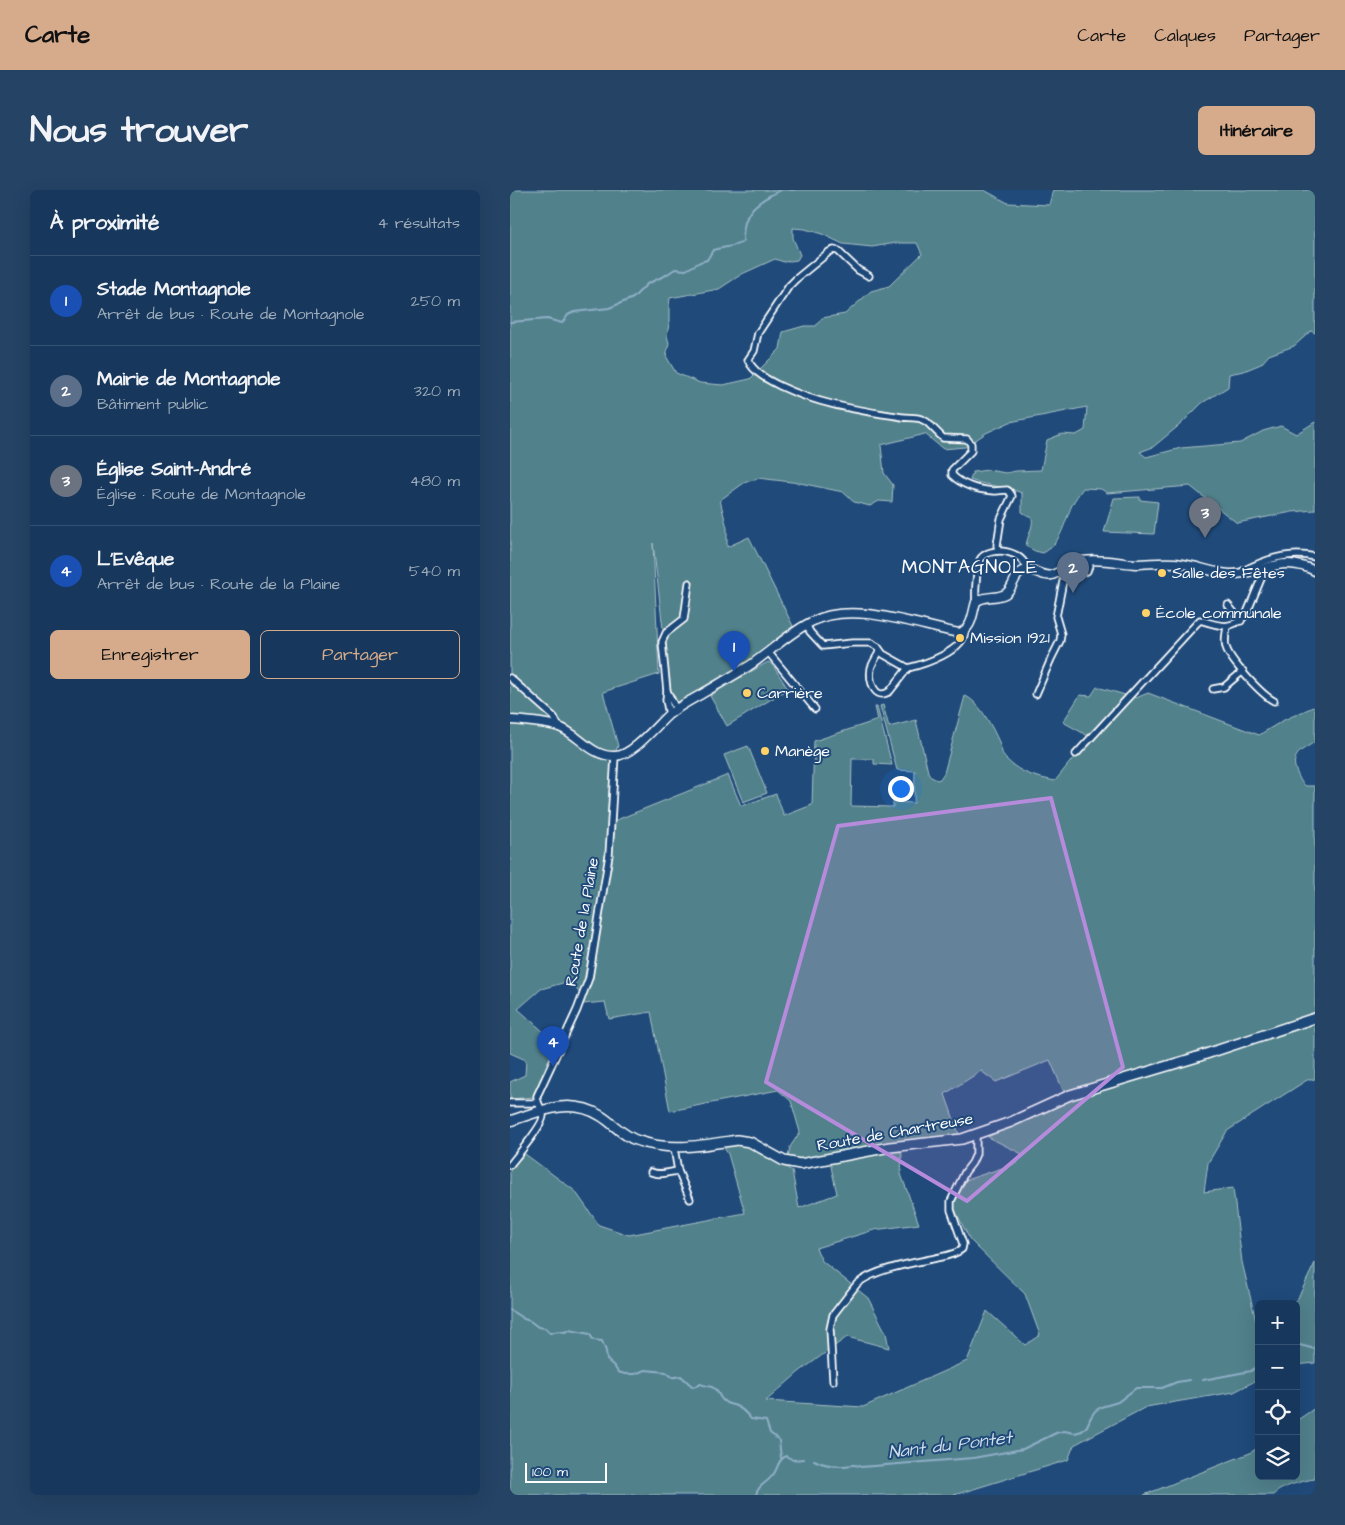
<!DOCTYPE html>
<html lang="fr">
<meta charset="utf-8">
<style>
:root{--surface:#17385c;--page:#244365;--text:#f1f3f6;--muted:#9eacbb;--line:#365272;--accent:#d6ab8b}
body{margin:0;font-family:"Architects Daughter",sans-serif;background:var(--page);color:var(--text)}
.controls{position:absolute;right:15px;bottom:15px;display:grid;overflow:hidden;border-radius:8px;box-shadow:0 5px 20px #0002}
.controls button{width:45px;height:45px;display:grid;place-items:center;padding:0;border:0;border-bottom:1px solid var(--line);background:var(--surface);color:var(--text);font:25px sans-serif}
.scale{position:absolute;left:15px;bottom:12px;width:82px;box-sizing:border-box;padding-left:5px;border:2px solid #fff;border-top:0;font-size:14px;line-height:18px;white-space:nowrap;color:#fff;-webkit-text-stroke:4px #1f4a7a;paint-order:stroke}
.you{position:absolute;left:390px;top:598px;width:18px;height:18px;margin:-12px;border:4px solid #fff;border-radius:50%;background:#1a73e8;box-shadow:0 0 0 8px #1a73e833}
.badge{display:grid;place-items:center;width:32px;height:32px;border-radius:50%;background:var(--accent);color:#fff;font-size:16px;font-weight:700}
.pin{position:absolute;translate:-50% -41px;filter:drop-shadow(0 1px 2px #0008)}
.pin::after{content:'';position:absolute;top:26px;width:18px;height:15px;background:inherit;clip-path:polygon(0 0,100% 0,50% 100%)}
.list{margin:0;padding:0;list-style:none}
h2{display:flex;justify-content:space-between;align-items:center;height:65px;margin:0;padding:0 20px;font-size:21px}
h2 small{font-size:16px;font-weight:400;color:var(--muted)}
.list li{display:grid;grid-template-columns:32px 1fr auto;gap:15px;align-items:center;box-sizing:border-box;height:90px;padding:0 20px;border-top:1px solid var(--line)}
.list b{display:block;font-size:19px;white-space:nowrap}
.list p{margin:0;font-size:16px;white-space:nowrap;color:var(--muted)}
.list em{font-size:16px;font-style:normal;color:var(--muted)}
.actions{display:flex;gap:10px;padding:15px 20px}
.actions a{flex:1;padding:11px 0;border:1px solid var(--accent);border-radius:8px;text-align:center;font-size:18px;color:var(--accent)}
.actions .main{background:var(--accent);color:#111}
.icon{flex:none;width:28px;height:28px;fill:none;stroke:currentColor;stroke-width:2;stroke-linecap:round;stroke-linejoin:round}
.map{position:relative;flex:none;width:805px;height:1305px;overflow:hidden;border-radius:8px}
header{display:flex;align-items:center;gap:30px;box-sizing:border-box;height:70px;padding:0 25px;background:var(--accent);color:#111}
header strong{font-size:24px}
nav{display:flex;gap:28px;margin-inline-start:auto;font-size:18px}
.intro{display:flex;align-items:center;justify-content:space-between;box-sizing:border-box;height:120px;padding:0 30px}
h1{margin:0;font-size:35px}
.button{padding:12px 22px;border-radius:8px;background:var(--accent);color:#111;font-size:18px;font-weight:700}
main{display:flex;gap:30px;padding:0 30px}
aside{flex:1;background:var(--surface);border-radius:8px;box-shadow:0 5px 20px #0002}
.map>svg:first-child{display:block}
</style>
<header>
<strong>Carte</strong>
<nav><a>Carte</a><a>Calques</a><a>Partager</a></nav>
</header>
<div class="intro"><h1>Nous trouver</h1><a class="button">Itinéraire</a></div>
<main>
<aside>
<h2>À proximité<small>4 résultats</small></h2>
<ul class="list">
<li><span class="badge" style="background:#1a4fb4">1</span><div><b>Stade Montagnole</b><p>Arrêt de bus · Route de Montagnole</p></div><em>250 m</em></li>
<li><span class="badge" style="background:#5c6f8a">2</span><div><b>Mairie de Montagnole</b><p>Bâtiment public</p></div><em>320 m</em></li>
<li><span class="badge" style="background:#6b7280">3</span><div><b>Église Saint-André</b><p>Église · Route de Montagnole</p></div><em>480 m</em></li>
<li><span class="badge" style="background:#1a4fb4">4</span><div><b>L'Evêque</b><p>Arrêt de bus · Route de la Plaine</p></div><em>540 m</em></li>
</ul>
<div class="actions"><a class="main">Enregistrer</a><a>Partager</a></div>
</aside>
<div class="map">
<svg width="805" height="1305" viewBox="0 0 805 1305">
<rect width="100%" height="100%" fill="#1f4a7a"/>
<filter id="ink" filterUnits="userSpaceOnUse"><feTurbulence type="fractalNoise" baseFrequency=".02" numOctaves="2"/><feDisplacementMap in="SourceGraphic" scale="10" xChannelSelector="R" yChannelSelector="G"/><feConvolveMatrix kernelMatrix="1 2 1 2 8 2 1 2 1" color-interpolation-filters="sRGB"/></filter>
<g filter="url(#ink)">
<g fill="#51818b" stroke="#a8c0c5" fill-rule="evenodd">
<path d="M 0,0 L 474,0 L 498,13 L 539,15 L 543,0 L 805,0 L 805,143 L 801,141 L 784,156 L 759,165 L 751,174 L 734,181 L 719,184 L 718,197 L 692,213 L 672,233 L 643,257 L 630,262 L 636,267 L 671,258 L 730,253 L 753,241 L 771,236 L 786,244 L 805,232 L 805,320 L 782,322 L 727,333 L 680,296 L 597,303 L 591,299 L 573,298 C 569,304 565,309 562,315 C 554,333 551,354 533,363 L 525,361 L 516,356 C 517,346 524,337 522,328 L 512,322 L 512,303 C 495,296 477,296 460,290 L 463,282 L 478,280 L 496,283 L 506,281 L 531,280 L 537,250 L 552,244 L 566,245 L 575,240 L 577,217 L 500,232 L 476,243 L 455,257 L 433,259 L 415,244 L 371,255 L 374,283 L 383,295 L 382,312 L 369,311 L 360,316 L 344,312 L 333,302 L 290,293 L 248,288 L 234,293 L 210,310 L 217,338 L 217,357 L 239,347 L 283,436 L 238,475 L 167,514 L 160,500 L 143,353 L 149,484 L 93,502 L 108,556 L 101,573 L 97,664 L 73,797 L 71,805 L 60,791 L 31,799 L 8,819 L 36,844 L 43,859 L 24,907 L 0,909 L 0,892 L 15,885 L 16,870 L 0,863 ZM 283,38 L 295,39 L 312,44 L 333,54 L 362,57 L 386,53 L 407,53 L 412,64 L 379,96 L 361,101 L 335,124 L 312,128 L 306,136 L 294,136 L 273,142 L 270,159 L 240,189 L 213,195 L 190,193 L 166,183 L 156,166 L 159,153 L 157,146 L 159,133 L 159,116 L 160,108 L 209,99 L 232,84 L 265,69 L 274,72 L 287,70 L 290,65 L 283,48 Z"/>
<polygon points="630,307 630,310 648,312 644,344 594,342 604,308"/>
<polygon points="258,472 262,474 278,499 217,536 200,506 217,495"/>
<path d="M 587,497 L 626,508 L 638,503 L 749,545 L 774,530 L 803,517 L 805,519 L 805,552 C 792,560 779,565 787,583 C 790,589 791,593 796,596 L 805,596 L 805,889 L 797,890 L 717,941 L 698,973 L 694,1002 L 723,998 L 732,1072 L 746,1131 L 749,1130 L 749,1189 L 724,1202 L 636,1217 L 564,1255 L 558,1270 L 444,1305 L 0,1305 L 0,979 L 15,964 L 65,1001 L 89,1035 L 119,1045 L 235,1023 L 218,964 L 213,956 L 241,955 L 282,981 L 289,1018 L 327,1004 L 320,972 L 380,961 L 392,962 L 391,984 L 409,1034 L 364,1040 L 306,1058 L 312,1071 L 358,1108 L 376,1143 L 379,1158 L 337,1147 L 289,1182 L 256,1211 L 353,1217 L 457,1171 L 477,1121 L 515,1155 L 530,1145 L 515,1104 L 460,1050 L 443,1016 L 456,990 L 507,973 L 512,964 L 478,947 L 556,907 L 540,870 L 486,892 L 471,881 L 435,904 L 450,947 L 338,960 L 294,969 L 287,970 L 278,967 L 280,957 L 290,942 L 281,911 L 268,900 L 160,921 L 141,822 L 99,829 L 95,812 L 73,814 C 81,792 84,769 89,746 C 95,708 102,670 104,631 L 218,585 L 231,616 L 266,604 L 274,626 L 302,615 L 304,551 L 368,530 L 365,517 L 367,517 L 382,575 L 364,574 L 364,569 L 342,569 L 341,616 L 383,617 L 383,612 L 404,613 L 405,581 L 387,580 L 370,516 L 373,515 L 379,537 L 406,530 L 418,582 L 421,587 L 427,590 L 430,589 L 434,583 L 455,506 C 469,511 483,538 489,552 C 491,557 492,566 496,569 C 511,584 526,587 545,591 L 580,547 L 553,532 L 570,505 L 581,506 Z"/>
<polygon points="238,556 257,603 233,612 214,565"/>
<polygon points="805,1073 805,1173 786,1175 786,1114 780,1114 787,1110"/>
<path d="M 805,1218 L 805,1289 C 794,1290 770,1297 763,1305 L 634,1305 L 740,1263 L 749,1257 L 749,1286 L 786,1286 L 786,1231 Z"/>
</g>
<g fill="none" stroke-linecap="round" stroke-linejoin="round">
<g stroke="#8fafc7" stroke-width="2">
<polyline points="280,0 284,0"/>
<path d="M 0,132 L 37,129 L 52,133 L 58,125 L 64,122 L 99,118 L 123,108 L 137,94 L 156,85 L 165,79 L 176,80 L 190,72 L 197,70 L 203,60 C 213,57 224,57 233,52 C 232,22 245,12 271,0"/>
<path d="M 0,1120 L 14,1129 L 20,1131 L 28,1137 L 35,1138 L 40,1143 L 49,1141 L 55,1142 L 59,1140 L 80,1144 L 83,1150 L 92,1151 L 96,1161 L 97,1170 L 104,1176 L 108,1182 L 115,1184 L 125,1184 L 135,1180 L 156,1182 C 164,1188 160,1188 171,1186 L 183,1197 L 191,1194 C 196,1197 201,1195 205,1199 C 209,1203 210,1209 215,1212 C 218,1215 222,1214 226,1216 C 233,1219 236,1223 241,1229 L 256,1231 L 260,1243 L 269,1250 L 271,1268"/>
<polyline points="786,1154 805,1159"/>
<polyline points="693,1190 741,1181 749,1174"/>
<path d="M 304,1270 C 312,1274 322,1276 331,1276 C 339,1276 345,1273 351,1277 L 463,1268 L 513,1259 L 546,1243 L 554,1241 L 565,1243 L 572,1241 L 577,1236 L 581,1227 L 585,1221 L 591,1217 L 608,1212 L 626,1198 L 652,1198 L 667,1192 L 679,1190"/>
<path d="M 246,1305 C 248,1295 256,1294 262,1286 C 268,1280 267,1270 276,1266 L 283,1270 L 294,1269"/>
</g>
<defs>
<g id="minor">
<path d="M 359,86 L 348,80 L 328,61 L 324,60 L 319,62 L 286,89 L 279,96 L 248,143 L 244,161 L 238,170 C 244,183 258,190 270,196 C 310,215 349,220 392,227 C 398,228 405,227 411,229 L 417,232 L 433,248 L 457,249 L 461,254 L 461,261 L 442,280 L 442,285 C 453,296 469,300 484,301 C 488,301 493,300 497,300 C 500,301 500,303 502,306 L 491,329 L 487,355 L 488,361"/>
<path d="M 733,381 C 755,369 780,361 805,367"/>
<path d="M 466,412 C 465,405 466,374 471,368 C 483,355 513,361 517,379"/>
<polyline points="718,415 731,431"/>
<path d="M 296,434 L 300,442 L 313,456 L 342,453 L 361,453 L 368,457 L 373,464 L 398,478 C 415,474 454,461 455,441"/>
<path d="M 717,437 C 716,443 714,451 716,457 C 720,471 752,505 764,511"/>
<path d="M 370,461 C 367,466 363,472 361,478 C 359,490 364,512 380,501 L 398,478"/>
<polyline points="259,463 305,519"/>
<polyline points="0,488 44,527 49,537"/>
<polyline points="703,499 714,497 733,481"/>
<polyline points="157,501 166,519"/>
<polyline points="526,504 541,469 550,451 551,444 546,427 553,391 559,385 577,381 581,371"/>
<polyline points="159,525 156,510 157,501 152,452 156,443 174,429 179,393"/>
<path d="M 566,564 L 687,433 L 690,430 C 709,436 721,441 736,425 L 756,377"/>
<polyline points="0,913 27,913"/>
<polyline points="164,958 168,981 180,1009"/>
<path d="M 0,975 C 6,967 35,933 33,925 C 33,919 27,915 27,906 L 67,820 L 79,788 L 99,665 L 105,566"/>
<path d="M 141,982 C 151,986 158,982 168,981"/>
<path d="M 323,1191 L 320,1139 L 323,1125 L 347,1094 C 364,1079 403,1073 426,1068 C 435,1066 445,1065 452,1059 L 453,1054 L 441,1020 L 441,1011 L 455,982 L 462,973 L 466,964 L 466,945"/>
</g>
<path id="tertiary" d="M 0,530 C 16,531 33,532 49,537 C 69,544 81,567 105,566 C 122,566 146,536 158,525 C 168,517 179,511 190,505 C 207,495 223,486 239,476 C 260,462 279,443 301,432 C 342,410 406,435 449,443 C 463,438 462,424 466,412 C 474,405 486,409 495,404 C 504,399 503,385 513,381 C 523,376 531,388 542,385 C 553,381 561,373 573,371 C 590,368 609,373 626,374 C 641,374 657,371 672,374 C 688,376 703,383 720,384 C 753,385 770,363 805,381"/>
<path id="secondary" d="M 0,931 C 30,921 61,907 91,926 C 104,934 114,947 129,951 C 161,962 194,955 227,950 L 240,952 L 274,971 L 290,974 L 380,957 L 452,949 L 501,932 L 560,905 L 684,868 L 805,828"/>
</defs>
<use href="#minor" stroke="#fff" stroke-width="9"/>
<use href="#tertiary" stroke="#fff" stroke-width="11"/>
<use href="#secondary" stroke="#fff" stroke-width="12"/>
<use href="#minor" stroke="#1f4a7a" stroke-width="5.5"/>
<use href="#tertiary" stroke="#1f4a7a" stroke-width="8"/>
<use href="#secondary" stroke="#1f4a7a" stroke-width="9"/>
</g>
</g>
<path fill="#b68bdc" fill-opacity="0.2" stroke="#b68bdc" stroke-width="4" stroke-linejoin="round" d="M 541,608 L 613,877 L 457,1011 L 256,892 L 328,636 Z"/>
<g fill="#ffd166" stroke="#1f4a7a" stroke-width="2">
<circle cx="652" cy="383" r="5"/>
<circle cx="636" cy="423" r="5"/>
<circle cx="450" cy="448" r="5"/>
<circle cx="237" cy="503" r="5"/>
<circle cx="255" cy="561" r="5"/>
</g>
<g text-anchor="middle" dominant-baseline="central" stroke-width="4" stroke-linejoin="round" paint-order="stroke">
<g font-size="16" fill="#fff" stroke="#1f4a7a" text-anchor="start">
<text x="662" y="383">Salle des Fêtes</text>
<text x="646" y="423">École communale</text>
<text x="460" y="448">Mission 1921</text>
<text x="247" y="503">Carrière</text>
<text x="265" y="561">Manège</text>
</g>
<g font-size="16" fill="#fff" stroke="#1f4a7a">
<text transform="translate(72 732) rotate(-80)">Route de la Plaine</text>
<text transform="translate(385 942) rotate(-10)">Route de Chartreuse</text>
</g>
<g font-size="18" font-style="italic" fill="#d0dee8" stroke="#1f4a7a">
<text transform="translate(440 1255) rotate(-7)">Nant du Pontet</text>
</g>
<g font-size="19" letter-spacing="1" fill="#fff" stroke="#1f4a7a">
<text x="460" y="377">MONTAGNOLE</text>
</g>
</g>
</svg>
<div class="controls">
<button>+</button>
<button>−</button>
<button><svg class="icon" aria-label="locate" viewBox="0 0 24 24"><circle cx="12" cy="12" r="6"/><path d="M12 2v4M12 18v4M2 12h4M18 12h4"/></svg></button>
<button><svg class="icon" aria-label="layers" viewBox="0 0 24 24"><path d="M12 4l9 5-9 5-9-5zM3 14l9 5 9-5"/></svg></button>
</div>
<div class="scale">100 m</div>
<div class="you"></div>
<div class="pin badge" style="left:224px;top:482px;background:#1a4fb4">1</div>
<div class="pin badge" style="left:563px;top:403px;background:#5c6f8a">2</div>
<div class="pin badge" style="left:695px;top:348px;background:#6b7280">3</div>
<div class="pin badge" style="left:43px;top:877px;background:#1a4fb4">4</div>
</div>
</main>
